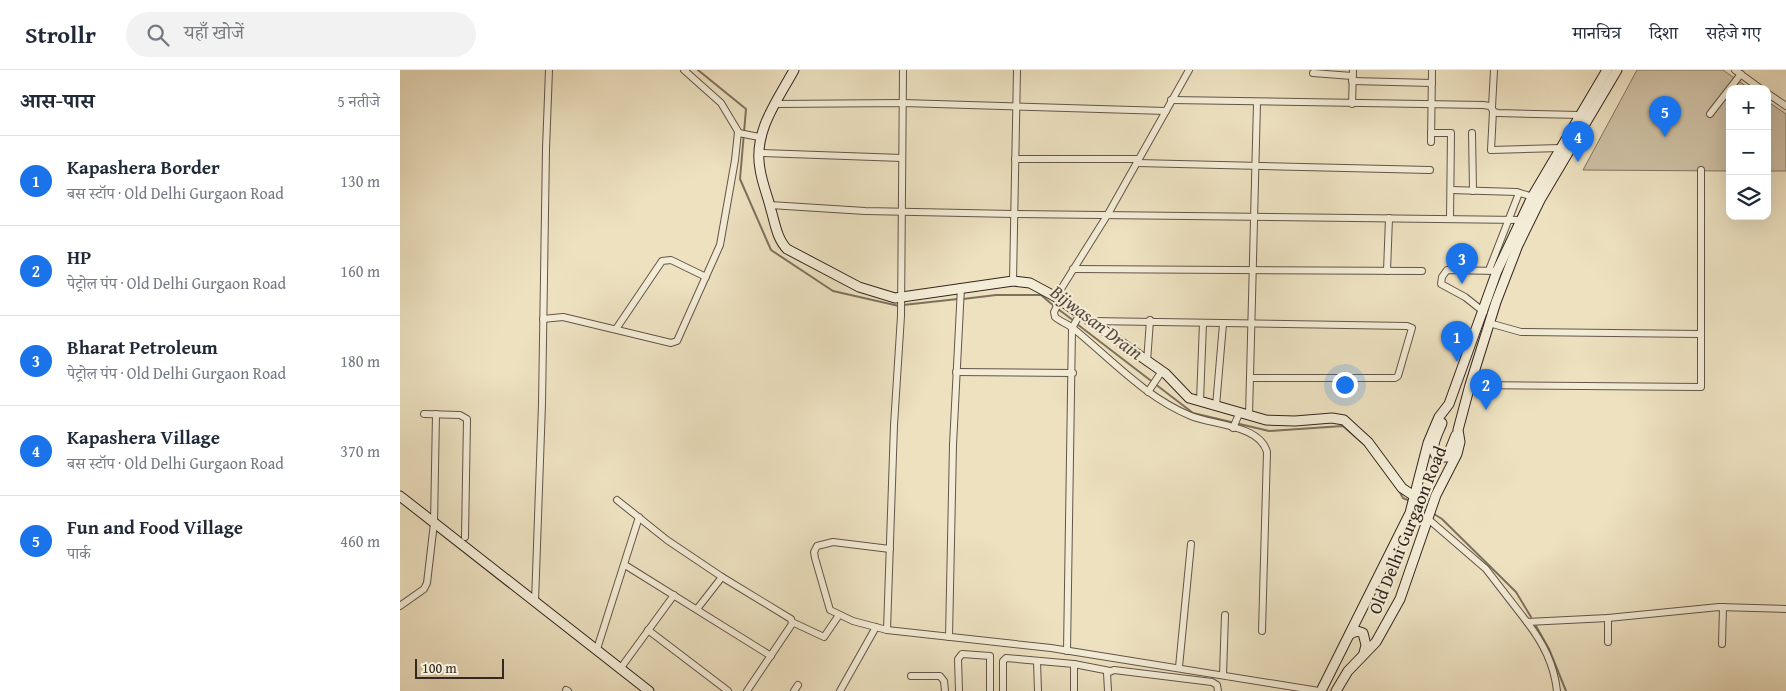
<!DOCTYPE html>
<html lang="hi">
<meta charset="utf-8">
<style>
:root{--surface:#fff;--page:#f2f2f3;--text:#1f2937;--muted:#747a83;--line:#e0e1e3;--accent:#1a73e8}
body{margin:0;font-family:"Gentium Book Plus","Noto Serif Devanagari",serif;background:var(--page);color:var(--text)}
.controls{position:absolute;right:15px;top:15px;display:grid;overflow:hidden;border-radius:10px;box-shadow:0 5px 20px #0002}
.controls button{width:45px;height:45px;display:grid;place-items:center;padding:0;border:0;border-bottom:1px solid var(--line);background:var(--surface);color:var(--text);font:25px sans-serif}
.scale{position:absolute;left:15px;bottom:12px;width:89px;box-sizing:border-box;padding-left:5px;border:2px solid #352620;border-top:0;font-size:14px;line-height:18px;white-space:nowrap;color:#352620;-webkit-text-stroke:4px #f3ecd6;paint-order:stroke}
.you{position:absolute;left:944px;top:314px;width:18px;height:18px;margin:-12px;border:4px solid #fff;border-radius:50%;background:#1a73e8;box-shadow:0 0 0 8px #1a73e833}
.badge{display:grid;place-items:center;width:32px;height:32px;border-radius:50%;background:var(--accent);color:#fff;font-size:16px;font-weight:700}
.pin{position:absolute;translate:-50% -41px;filter:drop-shadow(0 1px 2px #0008)}
.pin::after{content:'';position:absolute;top:26px;width:18px;height:15px;background:inherit;clip-path:polygon(0 0,100% 0,50% 100%)}
.list{margin:0;padding:0;list-style:none}
h2{display:flex;justify-content:space-between;align-items:center;height:65px;margin:0;padding:0 20px;font-size:21px}
h2 small{font-size:16px;font-weight:400;color:var(--muted)}
.list li{display:grid;grid-template-columns:32px 1fr auto;gap:15px;align-items:center;box-sizing:border-box;height:90px;padding:0 20px;border-top:1px solid var(--line)}
.list b{display:block;font-size:19px;white-space:nowrap}
.list p{margin:0;font-size:16px;white-space:nowrap;color:var(--muted)}
.list em{font-size:16px;font-style:normal;color:var(--muted)}
.icon{flex:none;width:28px;height:28px;fill:none;stroke:currentColor;stroke-width:2;stroke-linecap:round;stroke-linejoin:round}
.map{position:relative;flex:none;width:1386px;height:621px;overflow:hidden}
header{display:flex;align-items:center;gap:30px;box-sizing:border-box;height:70px;padding:0 25px;background:var(--surface);border-bottom:1px solid var(--line)}
header strong{font-size:24px}
nav{display:flex;gap:28px;margin-inline-start:auto;font-size:18px}
.search{width:350px;height:45px;background:var(--page);display:flex;align-items:center;gap:12px;box-sizing:border-box;padding:0 18px;border-radius:28px;color:var(--muted);font-size:19px}
main{display:flex}
aside{flex:1;background:var(--surface)}
.map>svg:first-child{display:block}
</style>
<header>
<strong>Strollr</strong>
<div class="search"><svg class="icon" aria-label="search" viewBox="0 0 24 24"><circle cx="10" cy="10" r="6"/><path d="M15 15l6 6"/></svg>यहाँ खोजें</div>
<nav><a>मानचित्र</a><a>दिशा</a><a>सहेजे गए</a></nav>
</header>
<main>
<aside>
<h2>आस-पास<small>5 नतीजे</small></h2>
<ul class="list">
<li><span class="badge">1</span><div><b>Kapashera Border</b><p>बस स्टॉप · Old Delhi Gurgaon Road</p></div><em>130 m</em></li>
<li><span class="badge">2</span><div><b>HP</b><p>पेट्रोल पंप · Old Delhi Gurgaon Road</p></div><em>160 m</em></li>
<li><span class="badge">3</span><div><b>Bharat Petroleum</b><p>पेट्रोल पंप · Old Delhi Gurgaon Road</p></div><em>180 m</em></li>
<li><span class="badge">4</span><div><b>Kapashera Village</b><p>बस स्टॉप · Old Delhi Gurgaon Road</p></div><em>370 m</em></li>
<li><span class="badge">5</span><div><b>Fun and Food Village</b><p>पार्क</p></div><em>460 m</em></li>
</ul>
</aside>
<div class="map">
<svg width="1386" height="621" viewBox="0 0 1386 621">
<rect width="100%" height="100%" fill="#ede1c0"/>
<filter id="stains"><feTurbulence type="fractalNoise" baseFrequency=".004" numOctaves="4"/><feColorMatrix values="0 0 0 0 .2 0 0 0 0 .09 0 0 0 0 .02 0 0 0 .5 -.17"/></filter>
<radialGradient id="worn" r=".72"><stop offset=".6" stop-color="#630" stop-opacity="0"/><stop offset="1" stop-color="#630" stop-opacity=".3"/></radialGradient>
<g fill="#cec1a5" stroke="#827462">
<polygon points="1237,0 1323,0 1350,19 1330,19 1330,101 1183,100"/>
<polygon points="1367,31 1386,44 1386,101 1367,101"/>
</g>
<g fill="none" stroke-linecap="round" stroke-linejoin="round">
<g stroke="#7e7060" stroke-width="2">
<polyline points="298,0 346,39 340,109 371,180 433,221 499,236"/>
<polyline points="563,229 596,225 641,225 654,236"/>
<polyline points="503,235 558,229"/>
<polyline points="658,239 674,251"/>
<polyline points="677,254 793,343 869,361 943,356 967,377"/>
<polyline points="998,419 1003,428 1010,431"/>
<polyline points="1016,435 1027,441"/>
<polyline points="1034,444 1042,449 1116,522 1131,547"/>
<polyline points="1136,556 1149,579 1166,621"/>
</g>
<defs>
<g id="street">
<polyline points="284,0 321,33 339,63 359,67"/>
<polyline points="1335,0 1361,19"/>
<polyline points="913,3 952,6"/>
<polyline points="952,11 1032,13"/>
<polyline points="1367,23 1386,36"/>
<polyline points="771,30 1083,35 1090,36 1094,42 1098,43 1180,45"/>
<polyline points="375,34 503,33 766,41"/>
<polyline points="952,34 953,0"/>
<polyline points="1092,37 1094,0"/>
<polyline points="1093,41 1091,80 1161,78"/>
<polyline points="1310,44 1341,4"/>
<polyline points="1031,63 1051,63 1050,149"/>
<polyline points="1072,63 1073,121"/>
<polyline points="1031,72 1032,0"/>
<polyline points="359,83 502,88"/>
<polyline points="615,89 739,89"/>
<polyline points="737,93 1030,100"/>
<polyline points="1051,120 1117,122 1136,128"/>
<polyline points="370,135 465,141 614,144 1121,150"/>
<polyline points="673,199 1022,201"/>
<polyline points="1089,200 1119,123"/>
<polyline points="987,201 989,148"/>
<polyline points="613,211 617,0"/>
<polyline points="656,227 708,144 789,0"/>
<path d="M 660,230 L 654,242 L 655,247 C 661,252 668,254 674,259 C 712,290 745,327 791,346 C 813,355 860,355 867,382 L 862,561"/>
<polyline points="1084,242 1065,227 1041,214 1042,207 1047,200 1097,201"/>
<polyline points="143,249 163,247 271,273 277,271 320,175 335,90 338,62"/>
<polyline points="691,251 1007,256 1012,258 998,306 995,308 850,308"/>
<polyline points="1089,253 1121,262 1301,264"/>
<polyline points="216,259 262,191 271,190 306,207"/>
<polyline points="747,292 750,250"/>
<polyline points="556,302 673,303"/>
<polyline points="1070,315 1301,317 1301,100"/>
<polyline points="748,322 762,301"/>
<polyline points="800,331 803,253"/>
<polyline points="816,336 823,254"/>
<polyline points="24,344 60,345 67,349 65,467"/>
<polyline points="849,346 857,33"/>
<polyline points="833,358 839,344"/>
<polyline points="217,430 267,470 322,507 391,549 392,554 347,621"/>
<polyline points="1027,448 1086,499 1127,552 1208,548 1319,537 1386,539"/>
<polyline points="490,479 433,472 417,476 414,482 415,488 430,540 453,551 487,560 651,578 919,621"/>
<polyline points="225,495 371,586"/>
<polyline points="135,532 142,334 146,79 149,0"/>
<polyline points="0,536 24,519 27,513 34,453 36,344"/>
<polyline points="297,539 322,507"/>
<polyline points="1208,548 1208,572"/>
<polyline points="392,552 424,567 439,545"/>
<path d="M 1127,552 C 1143,573 1154,594 1157,621"/>
<polyline points="248,560 328,621"/>
<polyline points="487,560 494,355 501,246 503,0"/>
<polyline points="549,567 553,375 561,217"/>
<polyline points="1322,574 1323,537"/>
<polyline points="197,579 239,447"/>
<polyline points="667,581 672,258 680,244"/>
<polyline points="637,591 638,621"/>
<polyline points="779,597 791,474"/>
<polyline points="220,599 274,525"/>
<polyline points="823,605 825,545"/>
<polyline points="511,606 540,606 544,611 545,621"/>
<polyline points="166,620 168,621"/>
<polyline points="394,621 398,615"/>
<polyline points="440,621 476,557"/>
<polyline points="559,621 558,589 562,584 590,586 590,621"/>
<polyline points="603,621 603,591 606,588 674,594 710,601"/>
<polyline points="674,621 674,594"/>
<polyline points="708,621 707,603 714,600 812,612 817,615 818,621"/>
</g>
<g id="secondary">
<path d="M 394,0 C 377,31 353,62 360,99 C 362,113 368,127 371,140 C 375,153 377,169 387,179 L 459,217 L 495,228 L 613,211 L 630,213 L 656,227 L 766,304 L 789,328 L 866,350 L 895,351 L 932,348 L 944,350 L 968,372 L 1002,418 L 1014,426"/>
<path d="M 1042,353 C 1038,364 1029,377 1037,387 L 1047,387 L 1056,365"/>
<polyline points="0,426 249,621"/>
<polyline points="950,564 957,561 963,563 966,575 964,583"/>
<polyline points="921,621 1010,443 1028,373 1039,347 1049,334 1097,201 1132,127 1207,0"/>
<polyline points="936,621 948,601 976,572 1000,529 1036,425 1057,384 1060,372 1058,360 1070,315 1096,232 1118,175 1140,130 1217,0"/>
</g>
</defs>
<use href="#street" stroke="#635548" stroke-width="8"/>
<use href="#secondary" stroke="#352620" stroke-width="11"/>
<use href="#street" stroke="#f3ecd6" stroke-width="6"/>
<use href="#secondary" stroke="#f3ecd6" stroke-width="9"/>
</g>
<g text-anchor="middle" dominant-baseline="central" stroke-width="4.5" stroke-linejoin="round" paint-order="stroke">
<g font-size="18" fill="#352620" stroke="#f3ecd6">
<text transform="translate(1007 460) rotate(-68)">Old Delhi Gurgaon Road</text>
</g>
<g font-size="19" font-style="italic" fill="#594b40" stroke="#f3ecd6">
<text transform="translate(697 252) rotate(37)">Bijwasan Drain</text>
</g>
</g>
<rect width="100%" height="100%" filter="url(#stains)"/>
<rect width="100%" height="100%" fill="url(#worn)"/>
</svg>
<div class="controls">
<button>+</button>
<button>−</button>
<button><svg class="icon" aria-label="layers" viewBox="0 0 24 24"><path d="M12 4l9 5-9 5-9-5zM3 14l9 5 9-5"/></svg></button>
</div>
<div class="scale">100 m</div>
<div class="you"></div>
<div class="pin badge" style="left:1057px;top:292px">1</div>
<div class="pin badge" style="left:1086px;top:340px">2</div>
<div class="pin badge" style="left:1062px;top:214px">3</div>
<div class="pin badge" style="left:1178px;top:92px">4</div>
<div class="pin badge" style="left:1265px;top:67px">5</div>
</div>
</main>
